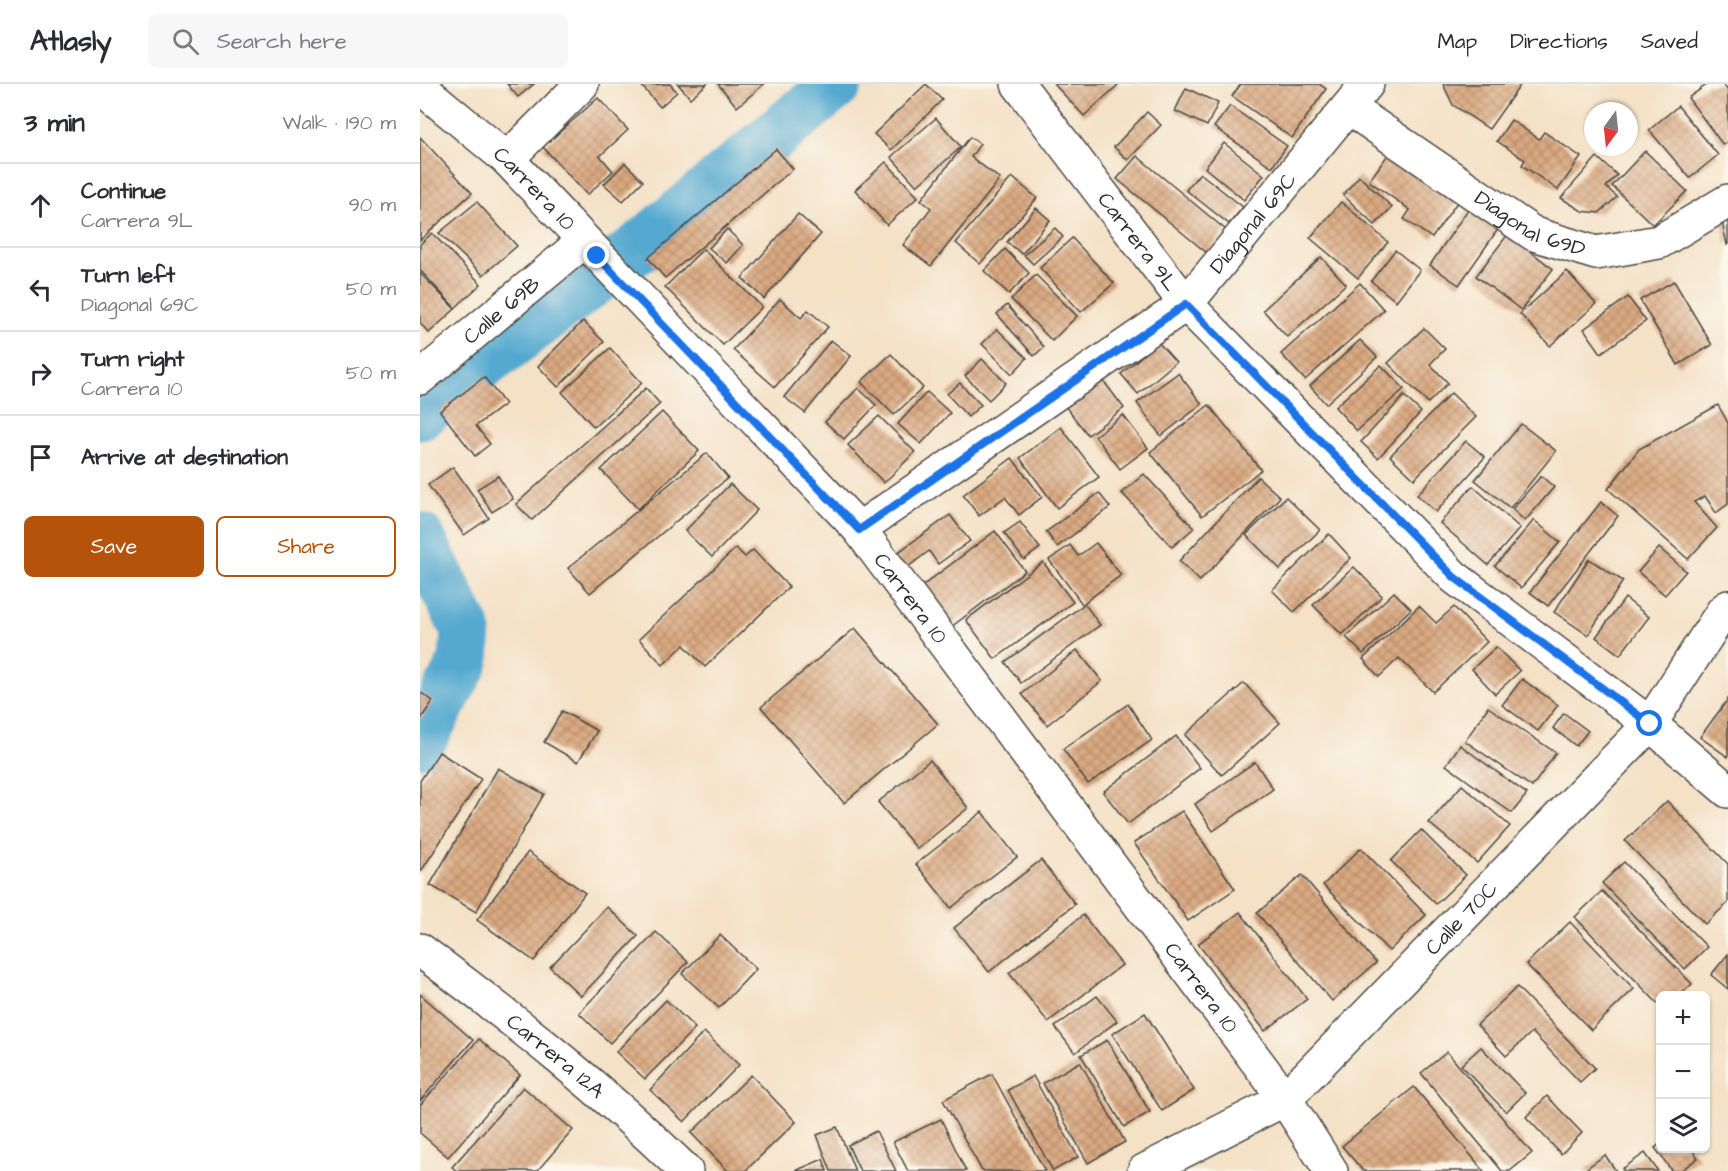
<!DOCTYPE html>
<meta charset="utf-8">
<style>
:root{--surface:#fff;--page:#f7f7f7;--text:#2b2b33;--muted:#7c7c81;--line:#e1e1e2;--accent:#b45309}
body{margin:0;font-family:"Architects Daughter",sans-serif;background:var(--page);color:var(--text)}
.controls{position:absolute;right:18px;bottom:18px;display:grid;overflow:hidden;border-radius:9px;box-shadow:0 2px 4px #0004}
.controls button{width:54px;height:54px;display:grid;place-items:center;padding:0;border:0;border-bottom:2px solid var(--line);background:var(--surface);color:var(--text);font:30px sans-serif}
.compass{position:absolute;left:1164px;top:18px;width:54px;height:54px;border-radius:50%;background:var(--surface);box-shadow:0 2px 4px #0004;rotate:195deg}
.stop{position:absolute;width:18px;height:18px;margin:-14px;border:4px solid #1a73e8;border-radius:50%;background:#fff}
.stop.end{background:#1a73e8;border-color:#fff;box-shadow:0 2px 6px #0008}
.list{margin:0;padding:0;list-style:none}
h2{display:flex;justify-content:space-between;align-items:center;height:78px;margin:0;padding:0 24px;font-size:26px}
h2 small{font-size:20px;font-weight:400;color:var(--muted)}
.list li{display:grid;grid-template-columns:39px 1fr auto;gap:18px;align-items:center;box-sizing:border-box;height:84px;padding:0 24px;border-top:2px solid var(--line)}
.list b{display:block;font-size:22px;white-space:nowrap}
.list p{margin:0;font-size:20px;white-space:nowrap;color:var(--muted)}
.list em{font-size:20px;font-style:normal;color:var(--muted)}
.actions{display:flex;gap:12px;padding:18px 24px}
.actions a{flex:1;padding:14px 0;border:2px solid var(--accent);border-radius:9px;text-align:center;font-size:21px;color:var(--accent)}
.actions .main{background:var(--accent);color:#fff}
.icon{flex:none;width:33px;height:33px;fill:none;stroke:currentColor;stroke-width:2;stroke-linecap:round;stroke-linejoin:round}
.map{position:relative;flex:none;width:1308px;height:1087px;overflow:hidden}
header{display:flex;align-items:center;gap:36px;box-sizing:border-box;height:84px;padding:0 30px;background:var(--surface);border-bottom:2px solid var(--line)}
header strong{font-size:28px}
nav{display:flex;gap:33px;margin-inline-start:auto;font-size:21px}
.search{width:420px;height:54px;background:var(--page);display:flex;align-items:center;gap:15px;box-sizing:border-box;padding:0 21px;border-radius:9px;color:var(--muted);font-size:22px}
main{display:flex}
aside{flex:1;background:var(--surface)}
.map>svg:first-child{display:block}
</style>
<header>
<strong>Atlasly</strong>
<div class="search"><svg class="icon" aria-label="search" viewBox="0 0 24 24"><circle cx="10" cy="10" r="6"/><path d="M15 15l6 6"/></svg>Search here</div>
<nav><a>Map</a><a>Directions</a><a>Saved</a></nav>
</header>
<main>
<aside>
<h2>3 min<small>Walk · 190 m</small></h2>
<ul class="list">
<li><svg class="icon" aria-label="ahead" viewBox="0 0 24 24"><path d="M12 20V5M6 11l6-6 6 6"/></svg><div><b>Continue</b><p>Carrera 9L</p></div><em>90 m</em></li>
<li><svg class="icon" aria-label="left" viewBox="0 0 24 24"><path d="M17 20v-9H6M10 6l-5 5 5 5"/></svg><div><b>Turn left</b><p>Diagonal 69C</p></div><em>50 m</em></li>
<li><svg class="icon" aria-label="right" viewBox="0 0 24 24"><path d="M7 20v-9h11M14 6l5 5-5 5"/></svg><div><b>Turn right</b><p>Carrera 10</p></div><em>50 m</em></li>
<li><svg class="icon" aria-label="arrive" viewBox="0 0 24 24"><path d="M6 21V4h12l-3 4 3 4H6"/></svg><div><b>Arrive at destination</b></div></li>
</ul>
<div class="actions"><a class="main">Save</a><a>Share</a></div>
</aside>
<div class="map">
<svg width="1308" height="1087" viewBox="0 0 1308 1087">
<defs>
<pattern id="building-cross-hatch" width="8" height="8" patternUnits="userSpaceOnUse" patternTransform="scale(1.5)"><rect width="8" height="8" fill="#dbaa82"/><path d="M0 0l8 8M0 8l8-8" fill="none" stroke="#b28b6b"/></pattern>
</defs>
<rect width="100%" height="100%" fill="#fbf7ec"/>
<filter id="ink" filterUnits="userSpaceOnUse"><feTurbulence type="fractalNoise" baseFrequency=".0167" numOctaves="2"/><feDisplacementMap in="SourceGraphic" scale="12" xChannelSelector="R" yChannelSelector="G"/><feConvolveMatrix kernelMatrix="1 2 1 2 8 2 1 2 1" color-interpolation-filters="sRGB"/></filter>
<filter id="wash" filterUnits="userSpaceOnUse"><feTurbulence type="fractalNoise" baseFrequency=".008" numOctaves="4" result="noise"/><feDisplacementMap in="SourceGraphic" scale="24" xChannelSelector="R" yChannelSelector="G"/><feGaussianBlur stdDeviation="1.35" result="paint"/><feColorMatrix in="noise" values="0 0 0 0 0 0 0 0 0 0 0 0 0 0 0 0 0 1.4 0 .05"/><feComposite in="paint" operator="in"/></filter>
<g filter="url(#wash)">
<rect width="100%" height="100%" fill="#f4e1c6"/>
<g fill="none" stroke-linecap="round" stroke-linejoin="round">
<g stroke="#54a9d0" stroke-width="51">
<polyline points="0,331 31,304 221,162 417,0"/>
<polyline points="0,454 46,546 44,577 0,658"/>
</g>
</g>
<g id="blocks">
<g fill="url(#building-cross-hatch)">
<polygon points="87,0 114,0 98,13"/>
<polygon points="250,0 257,8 240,23 221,1"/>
<polygon points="258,0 287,0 270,14"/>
<polygon points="298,0 344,0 317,23"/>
<polygon points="506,0 522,16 471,66 454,50"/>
<polygon points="634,0 699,0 664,32"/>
<polygon points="821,0 899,0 906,5 872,54 812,12"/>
<polygon points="1023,0 1101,0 1069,45 1033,21"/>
<polygon points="1288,0 1303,0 1308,7 1308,58 1303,61 1268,14"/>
<polygon points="766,4 798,19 787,42 755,27"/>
<polygon points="178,14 208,46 180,72 193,87 167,111 123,63"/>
<polygon points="810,22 867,62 852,83 794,43"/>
<polygon points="1258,22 1298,71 1270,94 1229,46"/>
<polygon points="727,28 741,41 708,76 694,63"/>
<polygon points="516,34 541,63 497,102 471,73"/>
<polygon points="1091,36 1119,55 1124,48 1161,73 1138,106 1102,81 1105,76 1077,57"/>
<polygon points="0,53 52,109 0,156"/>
<polygon points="550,53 560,60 551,73 580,95 511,182 483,161 511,124 501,116"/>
<polygon points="804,59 844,91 824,116 785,84"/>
<polygon points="356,65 373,85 245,194 228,174"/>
<polygon points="972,65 1040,114 1012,154 984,135 990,126 949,97"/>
<polygon points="1225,67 1267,107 1233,141 1192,102"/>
<polygon points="717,72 806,146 787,169 697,95"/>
<polygon points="1177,73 1197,91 1186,103 1197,113 1179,129 1162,127 1141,114"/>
<polygon points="466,78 498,113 467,141 435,106"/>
<polygon points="205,79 223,97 203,117 184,100"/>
<polygon points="780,89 823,123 809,140 766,106"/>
<polygon points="939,92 972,123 955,141 923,111"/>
<polygon points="592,93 617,114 560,180 536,159"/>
<polygon points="57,118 97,162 63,191 19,149"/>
<polygon points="921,118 968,158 938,194 890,154"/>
<polygon points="1051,121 1081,141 1039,201 1010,181"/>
<polygon points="616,124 630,136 602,170 587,158"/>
<polygon points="378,130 401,150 344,215 322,194"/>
<polygon points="1308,131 1308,160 1307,161 1301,133"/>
<polygon points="635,144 643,153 613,180 604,171"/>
<polygon points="307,145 323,161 307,179 289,164"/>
<polygon points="12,149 61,200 35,224 0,186 0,160"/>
<polygon points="1088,150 1133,185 1101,226 1056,192"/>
<polygon points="652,154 694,199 661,228 620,184"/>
<polygon points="283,165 342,223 303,261 245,203"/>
<polygon points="585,165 609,189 589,210 564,187"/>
<polygon points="975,166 1000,186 976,217 951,197"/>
<polygon points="901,173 926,200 867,253 843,226"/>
<polygon points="1147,187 1176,220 1130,262 1100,230"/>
<polygon points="0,189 35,225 9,249 0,239"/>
<polygon points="616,191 657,232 632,257 591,215"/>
<polygon points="1254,197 1292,261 1258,281 1220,216"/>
<polygon points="940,199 964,226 885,296 861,270"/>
<polygon points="1208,213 1226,237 1181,269 1164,245"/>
<polygon points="360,215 381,234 388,226 408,243 355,303 313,266"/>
<polygon points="587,221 624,263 614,272 577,230"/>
<polygon points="163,237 184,258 138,303 118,282"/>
<polygon points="1004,244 1025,265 1010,280 1028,299 1008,319 968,279"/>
<polygon points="577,245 607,274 592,290 562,260"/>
<polygon points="411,256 431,272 385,329 364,313"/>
<polygon points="940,256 957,273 906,320 890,302"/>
<polygon points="738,258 756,278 718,310 701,290"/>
<polygon points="190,264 222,299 174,343 142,308"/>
<polygon points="471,270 503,304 474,331 441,298"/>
<polygon points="562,275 586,299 569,316 545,292"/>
<polygon points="961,281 984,305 937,347 915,323"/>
<polygon points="758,289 782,320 741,352 717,319"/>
<polygon points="64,293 85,320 56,342 70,360 55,372 20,327"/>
<polygon points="682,295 704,324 668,351 645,322"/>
<polygon points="540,299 561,321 548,333 527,310"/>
<polygon points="226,304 240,320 112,436 96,420"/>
<polygon points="438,304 456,321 424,355 405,338"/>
<polygon points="507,308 530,329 501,360 478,340"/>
<polygon points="1031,309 1056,333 994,395 970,372"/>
<polygon points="984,312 1001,328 958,374 941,358"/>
<polygon points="789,321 841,386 782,432 730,368"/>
<polygon points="1298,321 1308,339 1308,420 1296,429 1285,412 1274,418 1297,444 1268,475 1188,405 1219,365"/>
<polygon points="242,328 279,367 218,425 181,386"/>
<polygon points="703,331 728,364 700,385 675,352"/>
<polygon points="459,332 495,368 464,399 428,361"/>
<polygon points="1101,340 1136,367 1090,424 1055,396"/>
<polygon points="641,343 679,393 637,424 600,374"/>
<polygon points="1046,357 1065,373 1016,428 997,411"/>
<polygon points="287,369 308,394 170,509 148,484"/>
<polygon points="592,374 622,413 599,431 585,413 559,432 543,411"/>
<polygon points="33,383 69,434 44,451 8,401"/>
<polygon points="724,390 774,444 752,463 702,409"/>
<polygon points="78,392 93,415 72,428 57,405"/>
<polygon points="1121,392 1134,403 1105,437 1092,425"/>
<polygon points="838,393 860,413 780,497 759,477"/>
<polygon points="310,400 337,426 292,473 265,447"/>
<polygon points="1053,402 1100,444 1068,481 1020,439"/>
<polygon points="679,409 690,423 637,463 626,448"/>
<polygon points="866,413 900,446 860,485 826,451"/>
<polygon points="1181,418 1198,432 1128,522 1110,508"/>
<polygon points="530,431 550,457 518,480 509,467 484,486 473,472"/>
<polygon points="1114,436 1140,458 1101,504 1075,482"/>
<polygon points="600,438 620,464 604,476 584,449"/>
<polygon points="575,447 605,487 531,543 501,503"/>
<polygon points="909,450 931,474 874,528 852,506"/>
<polygon points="676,459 701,491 664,519 680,541 601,599 585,578 663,521 629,476 650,461 658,472"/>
<polygon points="316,464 325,473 333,466 369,503 285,583 264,561 243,581 219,555"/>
<polygon points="1239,464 1266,487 1245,511 1218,488"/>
<polygon points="1169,475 1203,497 1168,551 1134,528"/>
<polygon points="623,478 653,518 575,575 546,536"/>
<polygon points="934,483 962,512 922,551 893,521"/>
<polygon points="974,508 991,525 943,570 926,553"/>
<polygon points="1205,514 1229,533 1200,571 1176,553"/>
<polygon points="999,522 1016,539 1034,523 1067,558 1013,608 979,574 959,593 943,575"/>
<polygon points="435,544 518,640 424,719 341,623"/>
<polygon points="1076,563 1100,587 1075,610 1052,585"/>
<polygon points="657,566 682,597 627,641 602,610"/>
<polygon points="1102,595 1138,621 1118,647 1082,621"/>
<polygon points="824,599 860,639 802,691 765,651"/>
<polygon points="0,608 13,617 0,636"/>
<polygon points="1308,615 1308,673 1280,653"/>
<polygon points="708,620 732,656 668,700 643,665"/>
<polygon points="1068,623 1136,669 1112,703 1045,657"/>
<polygon points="142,627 177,647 158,678 124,658"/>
<polygon points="1144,629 1168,647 1156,662 1133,644"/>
<polygon points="756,652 780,684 708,740 683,708"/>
<polygon points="1040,661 1107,710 1092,729 1026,681"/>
<polygon points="19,668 61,695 0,789 0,697"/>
<polygon points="510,676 548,724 497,765 458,718"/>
<polygon points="835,678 853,705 793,747 775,720"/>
<polygon points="78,684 124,710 56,828 10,801"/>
<polygon points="1042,701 1090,742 1057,779 1009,739"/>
<polygon points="1247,717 1308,780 1308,819 1285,840 1205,757"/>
<polygon points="762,727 815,805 768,837 714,759"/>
<polygon points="562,728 597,773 531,824 496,780"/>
<polygon points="1001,746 1046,791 1016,820 971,777"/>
<polygon points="941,764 1006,831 969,867 903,801"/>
<polygon points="108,768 165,809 114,877 57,836"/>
<polygon points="621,776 655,820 569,888 534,844"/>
<polygon points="1204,778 1287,863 1265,885 1182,799"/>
<polygon points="882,791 956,879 912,917 837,829"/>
<polygon points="1182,807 1272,900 1259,912 1240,912 1240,922 1155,833"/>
<polygon points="187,823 218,852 161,912 130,883"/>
<polygon points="820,828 887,915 845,947 778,860"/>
<polygon points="663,831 702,881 628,938 589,889"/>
<polygon points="1150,838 1214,905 1171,946 1106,880"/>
<polygon points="236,848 268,878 190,959 159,929"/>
<polygon points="300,851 336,885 299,924 262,890"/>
<polygon points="1308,870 1308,905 1291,891"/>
<polygon points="1097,903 1175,984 1160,998 1112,948 1086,972 1057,941"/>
<polygon points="0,910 53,956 0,1017"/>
<polygon points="677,912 697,937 655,969 635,943"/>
<polygon points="246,916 275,944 225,995 196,968"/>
<polygon points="725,929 774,1006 742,1027 692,950"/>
<polygon points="284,948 319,981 264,1038 230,1006"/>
<polygon points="59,955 100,991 28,1073 0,1049 0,1021"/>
<polygon points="687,956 730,1028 704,1043 661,971"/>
<polygon points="1061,963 1105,1009 1086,1028 1041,981"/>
<polygon points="1027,968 1112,1069 1090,1087 1082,1087 1001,989"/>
<polygon points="660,978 705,1058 668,1079 623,999"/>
<polygon points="572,990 625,1087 562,1087 523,1016"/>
<polygon points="331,991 376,1038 325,1087 308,1087 271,1049"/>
<polygon points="613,992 658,1073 633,1087 588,1006"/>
<polygon points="103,1003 153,1046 117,1087 37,1087 32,1083"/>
<polygon points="994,1003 1064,1087 943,1087 922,1062"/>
<polygon points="1127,1012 1162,1049 1141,1070 1106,1033"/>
<polygon points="521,1035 546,1087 488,1087 473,1058"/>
<polygon points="417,1043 435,1087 411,1087 397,1051"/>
<polygon points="456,1047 476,1087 440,1087 428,1061"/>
<polygon points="1240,1060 1240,1064 1271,1064 1278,1074 1260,1087 1252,1087 1235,1064"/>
<polygon points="1225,1069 1238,1087 1204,1087 1202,1085"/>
<polygon points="1185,1071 1196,1087 1163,1087"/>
<polygon points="403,1075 407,1087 375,1087"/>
</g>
</g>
</g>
<g filter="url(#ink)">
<use href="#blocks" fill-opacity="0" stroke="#494642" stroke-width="1.5"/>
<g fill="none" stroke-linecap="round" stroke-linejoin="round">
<defs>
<g id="minor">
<path id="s1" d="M 598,0 L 766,220 L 1034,493 L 1230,640 L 1308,707"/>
<path id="s2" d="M 0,3 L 87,75 L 439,445 L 865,1015 L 911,1087"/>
<path id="s3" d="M 929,24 L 1114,150 L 1176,169 L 1239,158 L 1308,117"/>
<polyline points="87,75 162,0"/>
<path id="s4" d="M 0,294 L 164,157"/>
<path id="s5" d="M 439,445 L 766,220 L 947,0"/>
<path id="s6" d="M 0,866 C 93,935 183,1006 266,1087"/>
<path id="s7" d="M 724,1087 L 865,1015 L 1230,640 L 1303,527 L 1308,523"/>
</g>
</defs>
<use href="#minor" stroke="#494642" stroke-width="36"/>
<use href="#minor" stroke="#fff" stroke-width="33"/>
</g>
</g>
<g fill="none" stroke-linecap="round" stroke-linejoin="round" filter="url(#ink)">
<polyline stroke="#1a73e8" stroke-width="8" points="177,172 439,446 766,220 1034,493 1230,640"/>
</g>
<g text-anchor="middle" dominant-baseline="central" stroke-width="6" stroke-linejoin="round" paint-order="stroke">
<g font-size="21" fill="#2b2b2b" stroke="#fbf7ec">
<text stroke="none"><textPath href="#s2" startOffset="153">Carrera 10</textPath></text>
<text stroke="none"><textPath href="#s3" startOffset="216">Diagonal 69D</textPath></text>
<text stroke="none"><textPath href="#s5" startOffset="502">Diagonal 69C</textPath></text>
<text stroke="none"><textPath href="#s1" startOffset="198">Carrera 9L</textPath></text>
<text stroke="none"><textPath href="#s4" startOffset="106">Calle 69B</textPath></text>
<text stroke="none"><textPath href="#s2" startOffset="710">Carrera 10</textPath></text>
<text stroke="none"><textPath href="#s7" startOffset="411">Calle 70C</textPath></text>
<text stroke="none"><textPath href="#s2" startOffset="1196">Carrera 10</textPath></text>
<text stroke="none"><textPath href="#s6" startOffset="172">Carrera 12A</textPath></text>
</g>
</g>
</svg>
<div class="controls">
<button>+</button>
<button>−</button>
<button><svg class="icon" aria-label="layers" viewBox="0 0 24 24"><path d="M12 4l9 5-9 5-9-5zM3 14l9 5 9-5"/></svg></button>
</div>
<svg class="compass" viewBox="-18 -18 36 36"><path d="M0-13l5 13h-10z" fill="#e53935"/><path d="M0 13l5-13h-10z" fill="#7c7c81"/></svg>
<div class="stop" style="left:1230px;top:640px"></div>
<div class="stop end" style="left:177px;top:172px"></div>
</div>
</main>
